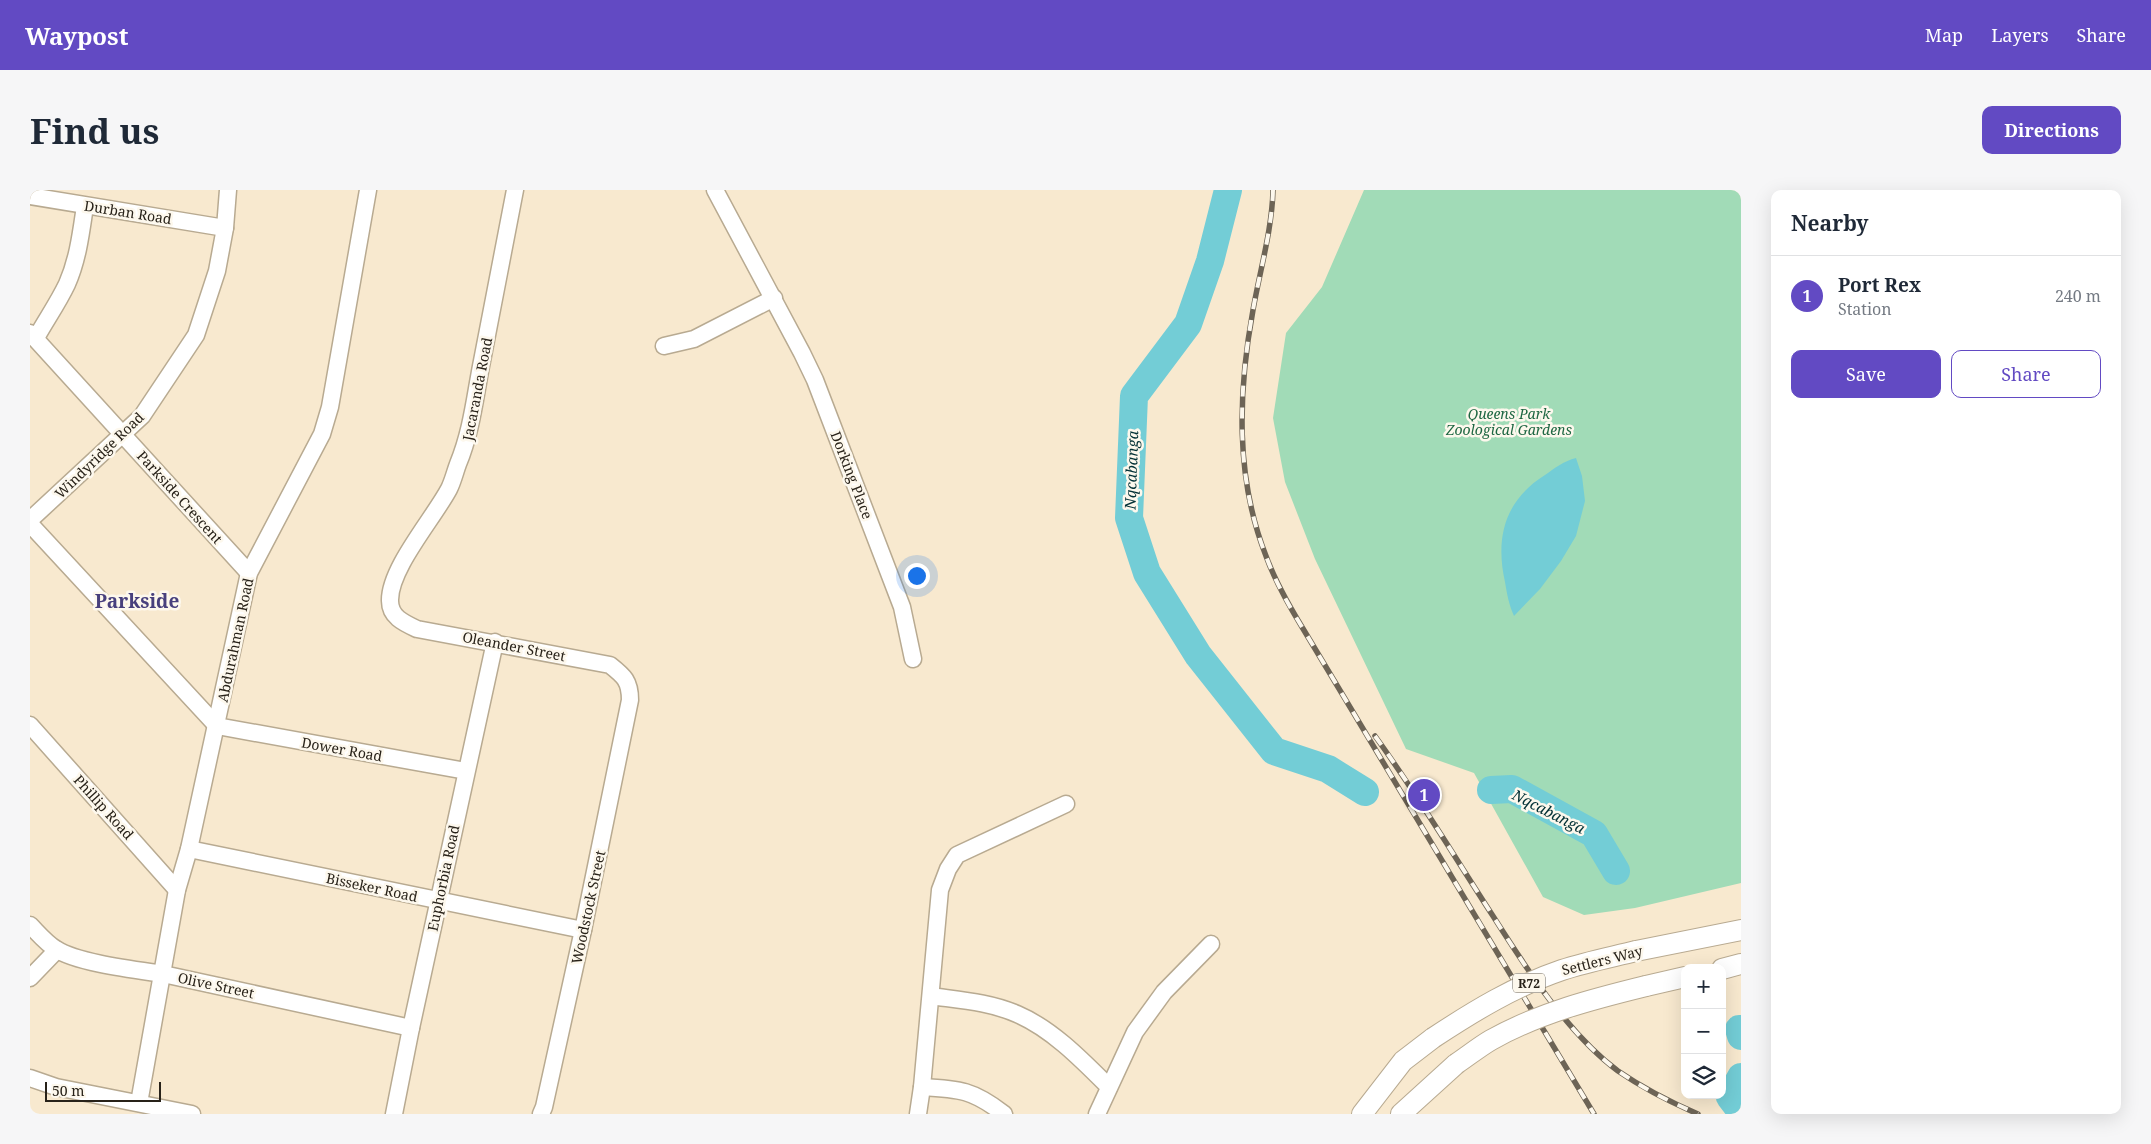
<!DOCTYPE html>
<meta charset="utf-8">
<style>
:root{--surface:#fff;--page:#f6f6f7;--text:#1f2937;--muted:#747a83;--line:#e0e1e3;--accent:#624ac3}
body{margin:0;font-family:"Noto Serif",serif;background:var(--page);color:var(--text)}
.controls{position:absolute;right:15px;bottom:15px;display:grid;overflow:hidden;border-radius:10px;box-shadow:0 5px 20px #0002}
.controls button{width:45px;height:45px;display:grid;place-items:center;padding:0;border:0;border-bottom:1px solid var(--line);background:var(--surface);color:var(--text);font:25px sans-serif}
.scale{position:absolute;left:15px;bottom:12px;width:116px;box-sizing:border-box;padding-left:5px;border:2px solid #282219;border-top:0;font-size:14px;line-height:18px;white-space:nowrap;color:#282219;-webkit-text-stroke:4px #fdf8ed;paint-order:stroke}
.you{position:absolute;left:886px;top:385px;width:18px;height:18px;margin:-12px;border:4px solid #fff;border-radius:50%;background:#1a73e8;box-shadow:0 0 0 8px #1a73e833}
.badge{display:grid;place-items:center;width:32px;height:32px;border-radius:50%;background:var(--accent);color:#fff;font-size:16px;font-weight:700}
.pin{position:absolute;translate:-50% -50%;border:2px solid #fff;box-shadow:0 1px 5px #0006}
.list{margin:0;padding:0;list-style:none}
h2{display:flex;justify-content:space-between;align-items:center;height:65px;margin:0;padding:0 20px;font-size:21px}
h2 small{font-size:16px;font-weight:400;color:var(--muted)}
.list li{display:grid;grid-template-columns:32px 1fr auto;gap:15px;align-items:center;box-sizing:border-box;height:80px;padding:0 20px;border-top:1px solid var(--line)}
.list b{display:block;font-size:19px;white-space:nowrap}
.list p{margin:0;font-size:16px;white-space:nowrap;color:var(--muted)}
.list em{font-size:16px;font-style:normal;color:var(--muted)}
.actions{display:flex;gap:10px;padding:15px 20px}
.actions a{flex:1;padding:11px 0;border:1px solid var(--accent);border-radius:10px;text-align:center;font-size:18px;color:var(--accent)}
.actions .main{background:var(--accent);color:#fff}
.icon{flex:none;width:28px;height:28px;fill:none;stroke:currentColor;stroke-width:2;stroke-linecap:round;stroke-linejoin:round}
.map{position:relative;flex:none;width:1711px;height:924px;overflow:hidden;border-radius:10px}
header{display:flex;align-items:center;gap:30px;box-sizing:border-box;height:70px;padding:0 25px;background:var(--accent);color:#fff}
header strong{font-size:24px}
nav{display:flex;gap:28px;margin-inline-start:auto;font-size:18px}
.intro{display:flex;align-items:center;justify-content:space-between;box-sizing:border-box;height:120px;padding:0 30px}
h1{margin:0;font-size:35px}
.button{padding:12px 22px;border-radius:10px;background:var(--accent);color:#fff;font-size:18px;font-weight:700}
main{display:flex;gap:30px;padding:0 30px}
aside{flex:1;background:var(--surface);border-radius:10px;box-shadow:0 5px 20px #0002}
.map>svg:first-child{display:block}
</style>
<header>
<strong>Waypost</strong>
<nav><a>Map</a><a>Layers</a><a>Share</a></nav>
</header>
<div class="intro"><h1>Find us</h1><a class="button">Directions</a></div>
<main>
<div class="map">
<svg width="1711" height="924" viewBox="0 0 1711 924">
<rect width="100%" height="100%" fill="#f8e9cf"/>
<polygon fill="#a1dbb7" points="1334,0 1711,0 1711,693 1605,718 1554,725 1513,707 1444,583 1376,559 1285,369 1255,292 1243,228 1256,143 1292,97"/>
<path fill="#73cdd6" d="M 1546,268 L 1552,286 L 1555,311 L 1546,346 L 1531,371 L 1510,399 L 1484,426 C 1479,415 1477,404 1475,392 C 1465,347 1475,310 1515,285 C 1525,278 1534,271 1546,268 Z"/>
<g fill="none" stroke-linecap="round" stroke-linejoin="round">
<g stroke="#73cdd6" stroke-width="28">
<polyline points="1198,0 1180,71 1158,134 1104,206 1099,328 1117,383 1168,465 1244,561 1298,579 1335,602"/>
<polyline points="1461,600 1482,599 1564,644 1586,681"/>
<polyline points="1709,839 1711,846"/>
<polyline points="1710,920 1700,907 1711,887"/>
</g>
<defs>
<g id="minor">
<path d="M 485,0 C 474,57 463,114 452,171 C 445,206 442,240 428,274 C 425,282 423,291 419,299 C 403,329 359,379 360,411 C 360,427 374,433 387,439 L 580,475 C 594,486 600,491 600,510 L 553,740 L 514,917 L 511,924"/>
<polyline points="685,0 772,163 785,190 872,417 883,469"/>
<polyline points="0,6 195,38"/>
<polyline points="0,143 219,383"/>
<path d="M 6,148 C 16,130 28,113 37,94 C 48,69 51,43 55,16"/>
<polyline points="634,156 664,149 744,108"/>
<polyline points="0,330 112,226 166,145 187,81 195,38 198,0"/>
<polyline points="0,334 187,536 436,581"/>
<polyline points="0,535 147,700"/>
<polyline points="159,659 553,740"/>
<path d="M 0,735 C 8,743 16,753 26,759 C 47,773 107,780 133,784 L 381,838"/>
<polyline points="0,788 27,760"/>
<path d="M 901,806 C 929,810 960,812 987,824 C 1022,839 1052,870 1079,897"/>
<polyline points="0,888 26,897 162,924"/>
<path d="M 892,897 C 930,899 943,900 974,924"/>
<polyline points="109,913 147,700 159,659 219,383 292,244 300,217 338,0"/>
<polyline points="364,924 381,838 465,452"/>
<polyline points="888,924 892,897 910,700 918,679 927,665 1036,614"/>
<polyline points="1067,924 1105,842 1134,802 1181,754"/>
</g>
<g id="major">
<polyline points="1606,761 1711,740"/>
<polyline points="1692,779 1711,774"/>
<polyline points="1616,796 1655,787"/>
<polyline points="1332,924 1373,871 1403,848"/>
<polyline points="1371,924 1426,874"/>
</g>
</defs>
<use href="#minor" stroke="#b8aa91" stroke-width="19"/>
<use href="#major" stroke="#b8aa91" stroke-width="22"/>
<use href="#minor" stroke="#fff" stroke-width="16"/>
<use href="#major" stroke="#fff" stroke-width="20"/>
<defs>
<g id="rail">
<path d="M 1243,0 C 1242,40 1230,80 1223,120 C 1208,202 1205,287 1236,366 C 1245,391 1258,414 1272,437 L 1564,924"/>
<path d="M 1345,546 C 1387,604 1424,666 1463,726 C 1496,778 1538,844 1588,881 C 1613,898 1640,912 1668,924"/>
</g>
</defs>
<use href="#rail" stroke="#6d6456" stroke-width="5.5"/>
<use href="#rail" stroke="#fdf8ed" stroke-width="4" stroke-dasharray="11" stroke-linecap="butt"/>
<defs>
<g id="major-bridge">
<path d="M 1403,848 C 1444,821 1485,796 1532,780 C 1556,772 1582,767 1606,761"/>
<path d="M 1426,874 C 1438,866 1449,857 1461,850 C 1509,823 1563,809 1616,796"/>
</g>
</defs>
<use href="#major-bridge" stroke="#b8aa91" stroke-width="22" stroke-linecap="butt"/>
<use href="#major-bridge" stroke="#fff" stroke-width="20"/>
</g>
<g text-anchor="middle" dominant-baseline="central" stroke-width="5" stroke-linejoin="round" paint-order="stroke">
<rect fill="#fdf8ed" stroke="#686259" stroke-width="1" x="1483" y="783.5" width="32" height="19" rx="4"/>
<g font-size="12" font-weight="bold" fill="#282219">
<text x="1499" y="793">R72</text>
</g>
<g font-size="14" fill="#282219" stroke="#fdf8ed">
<text transform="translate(98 22) rotate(9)">Durban Road</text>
<text transform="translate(447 199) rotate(-79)">Jacaranda Road</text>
<text transform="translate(69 265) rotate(-44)">Windyridge Road</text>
<text transform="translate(822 285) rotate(69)">Dorking Place</text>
<text transform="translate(150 307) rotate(48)">Parkside Crescent</text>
<text transform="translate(205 450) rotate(-78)">Abdurahman Road</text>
<text transform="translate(484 456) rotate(11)">Oleander Street</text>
<text transform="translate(312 559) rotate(10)">Dower Road</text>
<text transform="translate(74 617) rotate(48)">Phillip Road</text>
<text transform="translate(413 688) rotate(-78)">Euphorbia Road</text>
<text transform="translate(342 697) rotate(12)">Bisseker Road</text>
<text transform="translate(558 717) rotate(-78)">Woodstock Street</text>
<text transform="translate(1572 770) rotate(-14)">Settlers Way</text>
<text transform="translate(186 795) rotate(12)">Olive Street</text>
</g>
<g font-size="14" font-style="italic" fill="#1e6742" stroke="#fdf8ed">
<text x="1479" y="223">Queens Park<tspan x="1479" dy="16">Zoological Gardens</tspan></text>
</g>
<g font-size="15" font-style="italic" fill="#033136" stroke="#fdf8ed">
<text transform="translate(1101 280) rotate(-88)">Nqcabanga</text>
<text transform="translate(1519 621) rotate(27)">Nqcabanga</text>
</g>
<g font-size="19" font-weight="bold" fill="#48407d" stroke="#fdf8ed">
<text x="107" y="411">Parkside</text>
</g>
</g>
</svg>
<div class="controls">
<button>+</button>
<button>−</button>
<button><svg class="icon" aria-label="layers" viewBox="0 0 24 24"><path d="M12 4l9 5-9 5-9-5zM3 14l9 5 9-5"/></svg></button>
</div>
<div class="scale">50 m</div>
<div class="you"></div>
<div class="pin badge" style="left:1394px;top:605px">1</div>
</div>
<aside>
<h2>Nearby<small></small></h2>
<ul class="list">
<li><span class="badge">1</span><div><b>Port Rex</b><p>Station</p></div><em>240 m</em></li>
</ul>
<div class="actions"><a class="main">Save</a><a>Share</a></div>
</aside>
</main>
